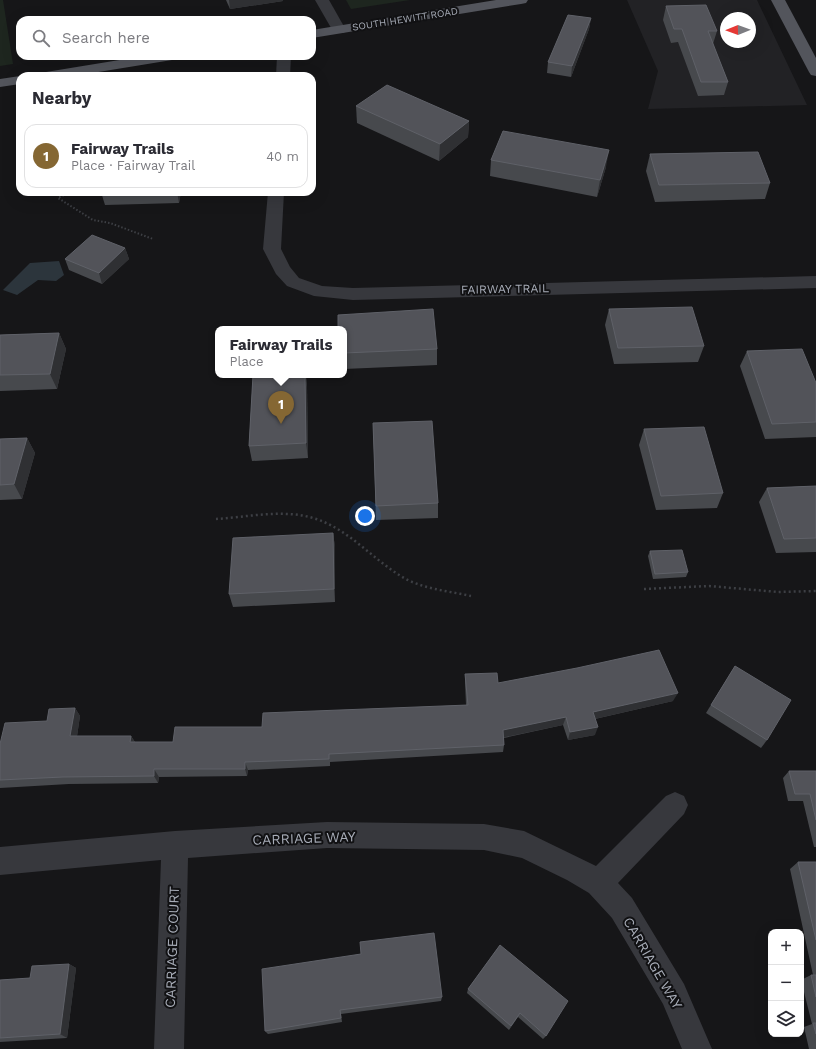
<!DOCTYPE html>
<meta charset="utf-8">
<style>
:root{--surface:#fff;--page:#f7f7f7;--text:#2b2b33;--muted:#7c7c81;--line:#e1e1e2;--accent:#856733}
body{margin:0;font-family:"Work Sans",sans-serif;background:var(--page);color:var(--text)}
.controls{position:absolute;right:12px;bottom:12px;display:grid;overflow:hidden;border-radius:8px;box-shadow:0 4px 16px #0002}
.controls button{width:36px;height:36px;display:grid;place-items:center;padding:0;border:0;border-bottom:1px solid var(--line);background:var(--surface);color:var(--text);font:20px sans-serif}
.compass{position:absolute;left:720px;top:12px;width:36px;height:36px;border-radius:50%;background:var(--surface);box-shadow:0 4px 16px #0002;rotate:269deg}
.you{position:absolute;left:365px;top:516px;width:14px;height:14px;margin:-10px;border:3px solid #fff;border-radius:50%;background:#1a73e8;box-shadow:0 0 0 6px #1a73e833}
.badge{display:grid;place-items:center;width:26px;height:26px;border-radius:50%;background:var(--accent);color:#fff;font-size:13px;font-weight:700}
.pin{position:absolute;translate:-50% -33px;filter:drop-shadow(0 1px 2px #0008)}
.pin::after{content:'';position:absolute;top:21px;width:14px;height:12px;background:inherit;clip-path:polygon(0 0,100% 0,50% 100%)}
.popup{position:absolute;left:215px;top:326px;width:132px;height:52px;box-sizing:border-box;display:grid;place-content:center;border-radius:8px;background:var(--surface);filter:drop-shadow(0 1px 3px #0005);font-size:13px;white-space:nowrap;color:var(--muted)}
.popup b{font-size:15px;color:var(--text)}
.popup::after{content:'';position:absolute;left:50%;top:100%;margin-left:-8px;border:8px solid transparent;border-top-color:var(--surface)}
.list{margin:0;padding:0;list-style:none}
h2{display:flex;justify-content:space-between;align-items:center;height:52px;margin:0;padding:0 16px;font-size:17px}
h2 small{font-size:13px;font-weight:400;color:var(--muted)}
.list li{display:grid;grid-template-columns:26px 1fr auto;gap:12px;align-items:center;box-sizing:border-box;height:64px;margin:0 8px 8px;padding:0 8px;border:1px solid var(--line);border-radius:12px}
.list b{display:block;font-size:15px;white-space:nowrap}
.list p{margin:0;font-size:13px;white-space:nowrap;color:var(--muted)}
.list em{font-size:13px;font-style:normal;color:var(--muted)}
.icon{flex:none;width:22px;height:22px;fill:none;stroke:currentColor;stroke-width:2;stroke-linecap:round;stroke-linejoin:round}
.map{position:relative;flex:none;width:816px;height:1049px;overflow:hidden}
.search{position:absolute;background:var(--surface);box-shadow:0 4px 16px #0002;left:16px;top:16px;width:300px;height:44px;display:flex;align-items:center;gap:10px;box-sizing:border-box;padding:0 14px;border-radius:12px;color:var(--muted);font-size:15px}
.panel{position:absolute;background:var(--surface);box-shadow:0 4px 16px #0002;left:16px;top:72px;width:300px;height:124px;border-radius:12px}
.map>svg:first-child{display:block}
</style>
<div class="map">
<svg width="816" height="1049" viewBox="0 0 816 1049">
<rect width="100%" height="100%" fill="#161618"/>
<path fill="#222225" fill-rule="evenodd" d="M 627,0 L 757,0 L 807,105 L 648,109 L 658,71 ZM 726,18 L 750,18 L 750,42 L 726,42 Z"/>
<g fill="#1e261f">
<polygon points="0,0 3,0 13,64 0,66"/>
<polygon points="346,0 410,0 351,9"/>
</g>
<polygon fill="#2c353c" points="59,261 64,275 56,281 38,280 17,295 3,290 30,263"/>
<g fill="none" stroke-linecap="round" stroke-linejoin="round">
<g stroke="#3d3f44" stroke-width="2" stroke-dasharray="1.5 2" stroke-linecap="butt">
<polyline points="178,74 191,73 206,76"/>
<polyline points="70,192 58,198 93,220 110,223 153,239"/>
</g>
<g stroke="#3d3f44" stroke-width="2.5" stroke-dasharray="2 3" stroke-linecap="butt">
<path d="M 216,519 C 247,517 283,509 313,518 C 348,528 373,560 404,578 C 424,589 448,591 471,596"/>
<polyline points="644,589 709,586 778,592 816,591"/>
</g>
<g fill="#37383d" fill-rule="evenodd">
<polygon points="315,0 329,0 346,30 344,33 334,33"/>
<polygon points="277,56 291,56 290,76 276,76"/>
<polygon points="268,192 284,192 281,249 290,267 299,278 322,286 353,288 816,276 816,288 353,300 314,296 287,286 276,274 263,249"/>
<polygon points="675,792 684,796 688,805 684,814 618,883 632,898 684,984 712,1049 682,1049 663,1004 612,918 589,893 567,880 522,858 484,850 327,848 188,858 184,1049 154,1049 161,860 0,875 0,847 175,831 327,822 484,824 524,831 596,866 666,796"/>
</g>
<g fill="#53555c" fill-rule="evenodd">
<polygon points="496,0 528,0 526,3 521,4 312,38 312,30"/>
<polygon points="771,0 785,0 816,58 816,76 811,75 809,72"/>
<polygon points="144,56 179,56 177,59 172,60 74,76 39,76 41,73 46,72"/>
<polygon points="20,76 20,84 0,87 0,79 20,76 22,76"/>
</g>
</g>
<g fill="#47494d">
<polygon points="226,0 283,0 283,1 230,9"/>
<polygon points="666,6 717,31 713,44 728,82 724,95 698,96 678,42 671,43 663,20"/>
<polygon points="591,18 589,29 571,77 547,73 548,62"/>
<polygon points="356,106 469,121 468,137 439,161 357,123"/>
<polygon points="650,154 770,183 765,199 655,202 646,171"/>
<polygon points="491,160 606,167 597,197 490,176"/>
<polygon points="101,192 181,192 179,203 105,205"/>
<polygon points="125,248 129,259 102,284 69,270 65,259"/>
<polygon points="609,309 704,346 698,362 614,364 605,325"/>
<polygon points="344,329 437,349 437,365 344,369"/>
<polygon points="59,333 66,349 57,389 0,391 0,335"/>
<polygon points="747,351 816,383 816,437 765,439 740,366"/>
<polygon points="253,375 306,375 307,387 308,458 252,461 249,446"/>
<polygon points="373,423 438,503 438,518 376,520"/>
<polygon points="644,429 723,493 717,508 656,510 639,445"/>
<polygon points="27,438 35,453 22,499 0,500 0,439"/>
<polygon points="816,486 816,552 776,553 759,502 767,488"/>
<polygon points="333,533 335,547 335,602 233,607 229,594"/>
<polygon points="650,551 688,572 686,577 653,579 648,556"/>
<polygon points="735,666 767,740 761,748 706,713"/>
<polygon points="465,674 498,683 673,701 595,719 595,735 568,740 563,725 504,738 504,745 503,752 330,762 330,766 248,770 247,776 159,777 158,783 69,784 0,788 0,744 47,721 75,708 80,716 77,736 131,736 135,742 173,742 262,727 466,705 465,683"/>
<polygon points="789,771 816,771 816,847 814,847 803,801 788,801 783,778"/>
<polygon points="798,862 816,862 816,1049 809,1049 804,1027 812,1024 801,980 811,975 813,975 790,869"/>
<polygon points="500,945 546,1036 543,1039 518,1017 509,1030 467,993 468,989"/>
<polygon points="361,954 442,997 441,1001 341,1014 342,1022 268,1034 265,1031"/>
<polygon points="69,964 76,968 67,1038 0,1042 0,980 30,978"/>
</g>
<g fill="#2f3033">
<polygon points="229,0 283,0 283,1 230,9"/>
<polygon points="591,18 589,29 571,77 572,66"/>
<polygon points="469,121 468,137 439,161 440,144"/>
<polygon points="609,150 606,167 597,197 600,180"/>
<polygon points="177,192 181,192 179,203"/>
<polygon points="125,248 129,259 102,284 99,273"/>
<polygon points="59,333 66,349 57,389 50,374"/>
<polygon points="305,375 307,387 308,458 306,443"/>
<polygon points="27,438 35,453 22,499 14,484"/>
<polygon points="333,533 335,547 335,602 334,589"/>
<polygon points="678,693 673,701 590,720 593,712"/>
<polygon points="75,708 80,716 76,743 70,736"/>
<polygon points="566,717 563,725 501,738 503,730"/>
<polygon points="598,727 595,735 568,740 570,732"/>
<polygon points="131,736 136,744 130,742"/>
<polygon points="245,762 248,770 247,776 245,769"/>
<polygon points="154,769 159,777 158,783 154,776"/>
<polygon points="69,964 76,968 67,1038 60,1034"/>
</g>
<g fill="#525359" stroke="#5f6168">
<polygon points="706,5 717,31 708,31 728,82 701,82 682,29 674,29 666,6"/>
<polygon points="568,15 591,18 572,66 548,62"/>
<polygon points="387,85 469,121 440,144 356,106"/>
<polygon points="503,131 609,150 600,180 491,160"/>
<polygon points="758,152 770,183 659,185 650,154"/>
<polygon points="92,235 125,248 99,273 65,259"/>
<polygon points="692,307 704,346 618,348 609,309"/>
<polygon points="433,309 437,349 344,353 344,329 338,329 338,315"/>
<polygon points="59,333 50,374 0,375 0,335"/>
<polygon points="802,349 816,383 816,422 772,424 747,351"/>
<polygon points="253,375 305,375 306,443 249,446"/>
<polygon points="432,421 438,503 376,506 373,423"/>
<polygon points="704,427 723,493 661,496 644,429"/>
<polygon points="27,438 14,484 0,485 0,439"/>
<polygon points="816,486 816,538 784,539 767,488"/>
<polygon points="333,533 334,589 229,594 233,538"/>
<polygon points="682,550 688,572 655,574 650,551"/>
<polygon points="659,650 678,693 593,712 598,727 570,732 566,717 503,730 504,745 329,754 329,759 245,762 245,769 154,769 154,776 63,777 0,780 0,744 5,723 47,721 49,709 75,708 70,736 131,736 130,742 173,742 175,727 262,727 263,713 468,705 465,674 497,673 498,683 577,668"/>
<polygon points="735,666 791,700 767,740 711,705"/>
<polygon points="789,771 816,771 816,820 810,794 795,794"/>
<polygon points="798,862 816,862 816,940"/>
<polygon points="434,933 442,997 340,1010 341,1018 265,1031 262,969 361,954 360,942"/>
<polygon points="500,945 568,1001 546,1036 520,1013 511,1026 468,989"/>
<polygon points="69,964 60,1034 0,1038 0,980 30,978 32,966"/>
<polygon points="811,975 816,975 816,997"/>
<polygon points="813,1023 816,1023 816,1034"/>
</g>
<g text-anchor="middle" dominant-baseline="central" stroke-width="4" stroke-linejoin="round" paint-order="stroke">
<g font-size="10" fill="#a8adb8" stroke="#111113">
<text transform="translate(405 19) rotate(-9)">SOUTH HEWITT ROAD</text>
</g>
<g font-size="12" fill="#a8adb8" stroke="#111113">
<text transform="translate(505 289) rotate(-1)">FAIRWAY TRAIL</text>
</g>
<g font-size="14" fill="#a8adb8" stroke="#111113">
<text transform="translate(304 838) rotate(-2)">CARRIAGE WAY</text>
<text transform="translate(172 947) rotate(-88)">CARRIAGE COURT</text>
<text transform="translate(653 963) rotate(60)">CARRIAGE WAY</text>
</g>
</g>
</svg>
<div class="controls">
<button>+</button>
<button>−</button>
<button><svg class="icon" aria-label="layers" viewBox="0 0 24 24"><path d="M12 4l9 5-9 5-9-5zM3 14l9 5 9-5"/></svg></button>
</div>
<svg class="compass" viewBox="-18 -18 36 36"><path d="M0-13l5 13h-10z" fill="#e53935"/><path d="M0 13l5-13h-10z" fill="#7c7c81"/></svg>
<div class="you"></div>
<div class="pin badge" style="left:281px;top:424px">1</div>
<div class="popup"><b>Fairway Trails</b>Place</div>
<div class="search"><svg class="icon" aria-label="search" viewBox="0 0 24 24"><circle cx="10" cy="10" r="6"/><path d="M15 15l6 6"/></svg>Search here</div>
<section class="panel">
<h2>Nearby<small></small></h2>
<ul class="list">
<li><span class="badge">1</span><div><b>Fairway Trails</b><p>Place · Fairway Trail</p></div><em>40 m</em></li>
</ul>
</section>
</div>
